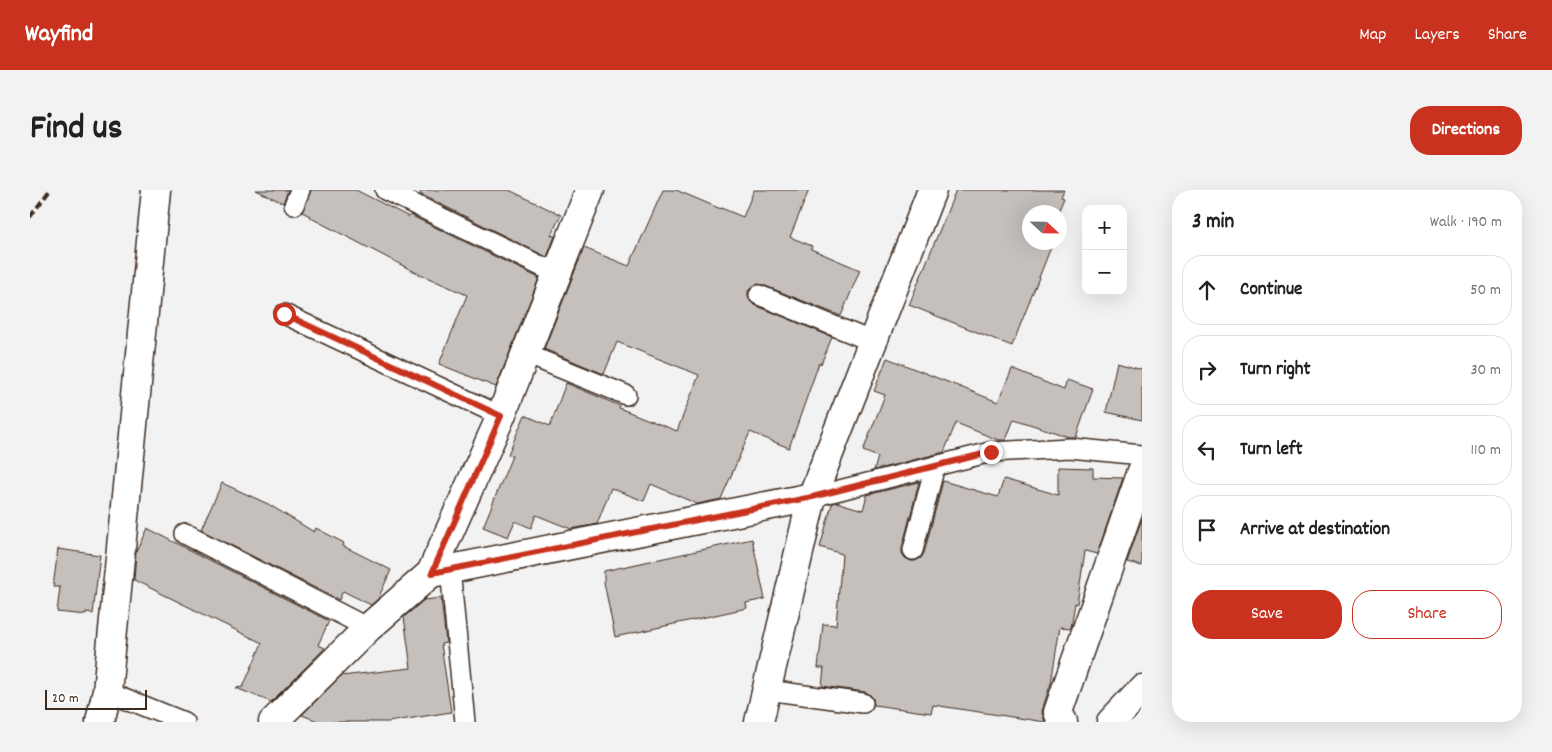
<!DOCTYPE html>
<meta charset="utf-8">
<style>
:root{--surface:#fff;--page:#f2f2f2;--text:#222;--muted:#767676;--line:#e0e0e0;--accent:#c8321e}
body{margin:0;font-family:Dekko,sans-serif;background:var(--page);color:var(--text)}
.controls{position:absolute;right:15px;top:15px;display:grid;overflow:hidden;border-radius:10px;box-shadow:0 5px 20px #0002}
.controls button{width:45px;height:45px;display:grid;place-items:center;padding:0;border:0;border-bottom:1px solid var(--line);background:var(--surface);color:var(--text);font:25px sans-serif}
.compass{position:absolute;left:992px;top:15px;width:45px;height:45px;border-radius:50%;background:var(--surface);box-shadow:0 5px 20px #0002;rotate:112deg}
.scale{position:absolute;left:15px;bottom:12px;width:102px;box-sizing:border-box;padding-left:5px;border:2px solid #3b2a1e;border-top:0;font-size:14px;line-height:18px;white-space:nowrap;color:#3b2a1e;-webkit-text-stroke:4px #fff;paint-order:stroke}
.stop{position:absolute;width:15px;height:15px;margin:-11px;border:4px solid #c8321e;border-radius:50%;background:#fff}
.stop.end{background:#c8321e;border-color:#fff;box-shadow:0 1px 5px #0008}
.list{margin:0;padding:0;list-style:none}
h2{display:flex;justify-content:space-between;align-items:center;height:65px;margin:0;padding:0 20px;font-size:21px}
h2 small{font-size:16px;font-weight:400;color:var(--muted)}
.list li{display:grid;grid-template-columns:32px 1fr auto;gap:15px;align-items:center;box-sizing:border-box;height:70px;margin:0 10px 10px;padding:0 10px;border:1px solid var(--line);border-radius:20px}
.list b{display:block;font-size:19px;white-space:nowrap}
.list em{font-size:16px;font-style:normal;color:var(--muted)}
.actions{display:flex;gap:10px;padding:15px 20px}
.actions a{flex:1;padding:11px 0;border:1px solid var(--accent);border-radius:20px;text-align:center;font-size:18px;color:var(--accent)}
.actions .main{background:var(--accent);color:#fff}
.icon{flex:none;width:28px;height:28px;fill:none;stroke:currentColor;stroke-width:2;stroke-linecap:round;stroke-linejoin:round}
.map{position:relative;flex:none;width:1112px;height:532px;overflow:hidden;border-radius:20px}
header{display:flex;align-items:center;gap:30px;box-sizing:border-box;height:70px;padding:0 25px;background:var(--accent);color:#fff}
header strong{font-size:24px}
nav{display:flex;gap:28px;margin-inline-start:auto;font-size:18px}
.intro{display:flex;align-items:center;justify-content:space-between;box-sizing:border-box;height:120px;padding:0 30px}
h1{margin:0;font-size:35px}
.button{padding:12px 22px;border-radius:20px;background:var(--accent);color:#fff;font-size:18px;font-weight:700}
main{display:flex;gap:30px;padding:0 30px}
aside{flex:1;background:var(--surface);border-radius:20px;box-shadow:0 5px 20px #0002}
.map>svg:first-child{display:block}
</style>
<header>
<strong>Wayfind</strong>
<nav><a>Map</a><a>Layers</a><a>Share</a></nav>
</header>
<div class="intro"><h1>Find us</h1><a class="button">Directions</a></div>
<main>
<div class="map">
<svg width="1112" height="532" viewBox="0 0 1112 532">
<rect width="100%" height="100%" fill="#f3f2f2"/>
<filter id="ink" filterUnits="userSpaceOnUse"><feTurbulence type="fractalNoise" baseFrequency=".02" numOctaves="2"/><feDisplacementMap in="SourceGraphic" scale="10" xChannelSelector="R" yChannelSelector="G"/><feConvolveMatrix kernelMatrix="1 2 1 2 8 2 1 2 1" color-interpolation-filters="sRGB"/></filter>
<g filter="url(#ink)">
<g fill="#c6c0bd" stroke="#3b2a1e">
<polygon points="226,0 258,0 253,13"/>
<polygon points="281,0 326,0 379,27 380,25 509,88 466,197 409,174 437,105 387,83 279,27 280,26 272,22"/>
<polygon points="392,0 479,0 531,25 521,45 525,46 517,67 390,4"/>
<polygon points="633,0 646,0 691,19 691,18 713,27 724,0 779,0 760,47 782,56 781,59 830,80 811,126 733,95 728,94 723,96 718,101 718,107 720,111 725,115 802,147 791,174 789,173 759,258 720,242 691,309 667,314 621,294 614,311 581,298 567,334 541,339 506,325 501,338 485,331 478,347 453,337 482,266 478,264 495,225 520,236 536,193 590,216 589,218 647,241 669,185 587,152 574,184 514,159 554,58 599,76"/>
<polygon points="926,0 1034,0 1031,7 1034,8 1028,22 1000,22 1000,52 1023,52 982,156 879,115"/>
<polygon points="857,168 968,212 982,179 1034,200 1037,190 1063,199 1046,247 1039,247 984,229 976,250 968,250 926,233 914,262 844,280 848,267 833,261 855,205 844,201"/>
<polygon points="1087,172 1112,179 1112,230 1076,222"/>
<polygon points="1028,277 1063,278 1063,287 1093,288 1067,364 1055,361 1047,414 1045,413 1041,438 1030,437 1021,493 1013,517 1012,523 1015,532 903,515 901,523 844,515 843,508 839,504 835,502 792,496 794,478 788,478 793,434 806,435 812,364 790,357 802,314 806,312 833,320 837,305 889,292 872,358 872,363 875,368 881,371 885,371 891,368 894,363 913,291 968,307 974,289 1028,305"/>
<polygon points="192,293 238,314 284,342 286,338 314,353 313,356 361,380 348,409 341,415 313,401 309,410 171,340"/>
<polygon points="1112,328 1112,376 1097,372"/>
<polygon points="117,338 299,431 288,455 295,458 241,512 206,498 213,497 232,453 104,390 106,362"/>
<polygon points="722,349 735,409 716,413 717,418 585,447 574,392 574,381"/>
<polygon points="28,359 70,365 63,424 56,423 56,425 27,422 30,397 23,397"/>
<polygon points="411,408 416,453 411,454 421,522 358,532 290,532 272,525 311,486 381,478 374,427 394,410"/>
</g>
<g fill="none" stroke-linecap="round" stroke-linejoin="round">
<defs>
<g id="lane">
<polyline points="355,0 527,84"/>
<polyline points="264,15 270,0"/>
<polyline points="729,105 843,152"/>
<polyline points="254,124 471,226"/>
<polyline points="496,164 596,205"/>
<polyline points="782,307 961,262 1040,258 1112,265"/>
<polyline points="155,344 338,438"/>
<polyline points="883,360 905,276"/>
<polyline points="420,379 435,532"/>
<polyline points="737,500 833,513"/>
<polyline points="77,501 154,532"/>
</g>
<g id="street">
<polyline points="401,383 782,307"/>
<polyline points="70,532 77,501 126,0"/>
<polyline points="243,532 338,438 401,383 471,226 560,0"/>
<polyline points="729,532 782,307 902,0"/>
<polyline points="1033,532 1028,522 1112,281"/>
</g>
<polyline id="secondary" points="1081,532 1112,499"/>
</defs>
<use href="#lane" stroke="#3b2a1e" stroke-width="22"/>
<use href="#street" stroke="#3b2a1e" stroke-width="31"/>
<use href="#secondary" stroke="#3b2a1e" stroke-width="31"/>
<use href="#lane" stroke="#fff" stroke-width="19"/>
<use href="#street" stroke="#fff" stroke-width="28"/>
<use href="#secondary" stroke="#fff" stroke-width="28"/>
<polyline stroke="#3b2a1e" stroke-width="4" stroke-dasharray="8 4" stroke-linecap="butt" points="0,27 20,0"/>
</g>
</g>
<g fill="none" stroke-linecap="round" stroke-linejoin="round" filter="url(#ink)">
<polyline stroke="#c8321e" stroke-width="6" points="254,124 471,226 402,383 782,307 961,262"/>
</g>
</svg>
<div class="controls">
<button>+</button>
<button>−</button>
</div>
<svg class="compass" viewBox="-18 -18 36 36"><path d="M0-13l5 13h-10z" fill="#e53935"/><path d="M0 13l5-13h-10z" fill="#767676"/></svg>
<div class="scale">20 m</div>
<div class="stop" style="left:254px;top:124px"></div>
<div class="stop end" style="left:961px;top:262px"></div>
</div>
<aside>
<h2>3 min<small>Walk · 190 m</small></h2>
<ul class="list">
<li><svg class="icon" aria-label="ahead" viewBox="0 0 24 24"><path d="M12 20V5M6 11l6-6 6 6"/></svg><div><b>Continue</b></div><em>50 m</em></li>
<li><svg class="icon" aria-label="right" viewBox="0 0 24 24"><path d="M7 20v-9h11M14 6l5 5-5 5"/></svg><div><b>Turn right</b></div><em>30 m</em></li>
<li><svg class="icon" aria-label="left" viewBox="0 0 24 24"><path d="M17 20v-9H6M10 6l-5 5 5 5"/></svg><div><b>Turn left</b></div><em>110 m</em></li>
<li><svg class="icon" aria-label="arrive" viewBox="0 0 24 24"><path d="M6 21V4h12l-3 4 3 4H6"/></svg><div><b>Arrive at destination</b></div></li>
</ul>
<div class="actions"><a class="main">Save</a><a>Share</a></div>
</aside>
</main>
